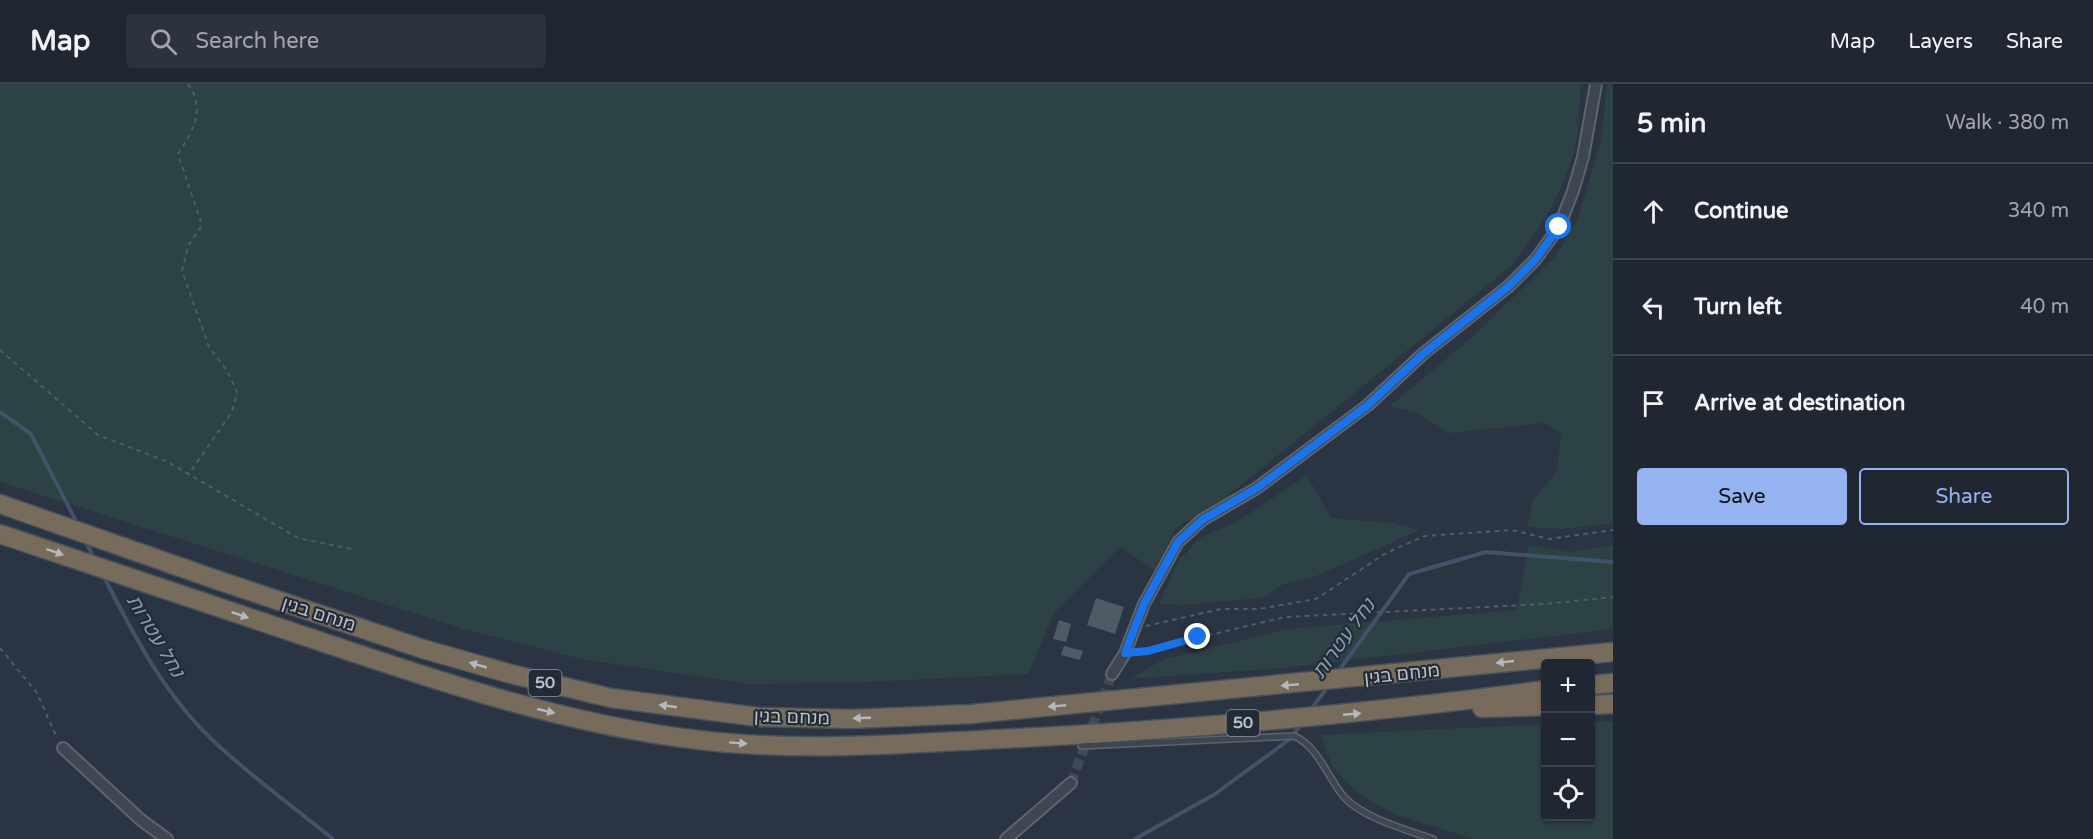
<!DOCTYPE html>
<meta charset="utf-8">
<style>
:root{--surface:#202732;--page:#2d333e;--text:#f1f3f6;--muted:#a2a5ac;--line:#3d444d;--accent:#95b2f1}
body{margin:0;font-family:"Varela Round",Heebo,sans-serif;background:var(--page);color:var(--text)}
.controls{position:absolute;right:18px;bottom:18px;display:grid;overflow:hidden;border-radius:6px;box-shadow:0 2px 4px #0004}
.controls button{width:54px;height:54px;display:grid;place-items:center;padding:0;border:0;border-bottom:2px solid var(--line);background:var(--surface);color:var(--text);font:30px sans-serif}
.stop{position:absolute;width:18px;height:18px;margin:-14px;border:4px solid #1a73e8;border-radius:50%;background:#fff}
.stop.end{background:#1a73e8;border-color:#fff;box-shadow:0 2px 6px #0008}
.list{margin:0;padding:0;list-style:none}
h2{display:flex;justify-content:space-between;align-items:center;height:78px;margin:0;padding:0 24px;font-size:26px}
h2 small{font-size:20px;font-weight:400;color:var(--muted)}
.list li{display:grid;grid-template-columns:39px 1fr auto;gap:18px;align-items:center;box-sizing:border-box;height:96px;padding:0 24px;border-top:2px solid var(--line)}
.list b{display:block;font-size:22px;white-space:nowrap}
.list em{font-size:20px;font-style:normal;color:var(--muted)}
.actions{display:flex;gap:12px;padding:18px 24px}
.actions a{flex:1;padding:14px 0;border:2px solid var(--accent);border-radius:6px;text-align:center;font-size:21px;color:var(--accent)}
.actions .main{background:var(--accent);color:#111}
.icon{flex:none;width:33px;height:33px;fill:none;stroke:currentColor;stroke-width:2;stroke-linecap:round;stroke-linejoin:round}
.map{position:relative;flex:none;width:1613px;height:755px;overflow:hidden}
header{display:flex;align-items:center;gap:36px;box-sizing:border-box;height:84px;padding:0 30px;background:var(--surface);border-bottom:2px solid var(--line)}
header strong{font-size:28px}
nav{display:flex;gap:33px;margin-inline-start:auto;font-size:21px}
.search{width:420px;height:54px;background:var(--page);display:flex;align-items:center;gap:15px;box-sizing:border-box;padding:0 21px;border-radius:6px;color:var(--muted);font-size:22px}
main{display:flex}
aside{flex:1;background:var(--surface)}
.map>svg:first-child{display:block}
</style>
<header>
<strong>Map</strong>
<div class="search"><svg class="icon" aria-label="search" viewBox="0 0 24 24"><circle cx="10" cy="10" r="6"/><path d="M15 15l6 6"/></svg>Search here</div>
<nav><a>Map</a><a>Layers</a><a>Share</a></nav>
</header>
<main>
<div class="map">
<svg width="1613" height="755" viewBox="0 0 1613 755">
<rect width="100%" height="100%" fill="#2a3442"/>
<g fill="#2d4244">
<path d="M 0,0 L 1581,0 C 1579,21 1580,45 1575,65 C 1563,110 1539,146 1511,182 L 1224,415 L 1176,444 L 1154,486 L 1120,463 L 1054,529 L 1028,590 L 848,599 L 748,600 L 581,575 L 460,544 L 0,398 Z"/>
<polygon points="1607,0 1613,0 1613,439 1562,445 1527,443 1533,416 1557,387 1561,349 1544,339 1449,349 1417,329 1390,322 1472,253 1555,173 1578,135 1601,56"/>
<polygon points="1307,391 1331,434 1393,439 1420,446 1314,493 1284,500 1262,514 1182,521 1159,520 1178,477 1200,454 1235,439"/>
<polygon points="1529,461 1569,468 1613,461 1613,545 1284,584 1130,595 1162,576 1287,545 1516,526"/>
<polygon points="1613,637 1613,755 1473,755 1394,730 1360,711 1332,682 1321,651 1545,640 1546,732 1590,732 1591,638"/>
</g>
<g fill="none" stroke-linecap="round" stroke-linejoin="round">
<g stroke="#415269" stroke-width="4">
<polyline points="0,328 31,350 78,441"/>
<polyline points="85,456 95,476"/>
<path d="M 103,491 C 134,552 167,616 220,663 C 256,696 296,725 333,755"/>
<polyline points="1338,588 1409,490 1486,468 1613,478"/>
<polyline points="1310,627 1329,601"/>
<polyline points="1135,755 1215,710 1290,655 1301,640"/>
</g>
</g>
<g fill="#4f5a67">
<polygon points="1096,514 1124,523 1115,550 1087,541"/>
<polygon points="1059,536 1071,540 1066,558 1053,555"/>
<polygon points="1064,562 1083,567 1080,576 1061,571"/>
</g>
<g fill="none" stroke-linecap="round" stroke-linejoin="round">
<polyline stroke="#404957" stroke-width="10" stroke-dasharray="10 5" stroke-linecap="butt" points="1071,699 1112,590"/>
<defs>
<path id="lane" d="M 1081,662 L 1294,652 C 1318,662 1328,694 1344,713 C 1363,734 1407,746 1433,755"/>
<g id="street">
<polyline points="1112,590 1125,569 1144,520 1178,458 1202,436 1257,404 1368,321 1424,269 1509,202 1535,176 1559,143 1573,107 1583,73 1596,0"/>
<polyline points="63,664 141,736 167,755"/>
<polyline points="1006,755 1071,699"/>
</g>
<g id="highway">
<polyline points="0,420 220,497 423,565 511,590 611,614 758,633 851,635 971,630 1613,568"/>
<path d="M 0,450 C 105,485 211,521 316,556 C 441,598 567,641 699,656 C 799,668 900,660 1000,655 C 1183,646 1364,630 1546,606"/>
<polyline points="1590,601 1613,599"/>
<polyline points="1590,621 1613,620"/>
<polyline points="1482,624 1546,622"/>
</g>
</defs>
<use href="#lane" stroke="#5c646f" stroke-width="8"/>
<use href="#street" stroke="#5c646f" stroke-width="14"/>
<use href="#highway" stroke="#49515c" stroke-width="21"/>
<g stroke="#4c5f62" stroke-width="2" stroke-dasharray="4.5 4.5" stroke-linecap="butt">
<path d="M 188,0 C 207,27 192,47 178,70 L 202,141 L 188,162 L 182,187 L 209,263 L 228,288 L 237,308 L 232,328 L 188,391"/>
<polyline points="0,266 98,351 168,378 298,454 351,465"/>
<polyline points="1146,542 1221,525 1259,525 1316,515 1386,469 1425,452 1512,446 1549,455 1613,446"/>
<polyline points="0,564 37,609 57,654"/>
<polyline points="1138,568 1285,533 1545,520 1613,513"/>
</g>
<use href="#lane" stroke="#3e4652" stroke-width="5"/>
<use href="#street" stroke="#3e4652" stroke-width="10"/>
<use href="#highway" stroke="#776c5c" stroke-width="18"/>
</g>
<defs><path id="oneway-solid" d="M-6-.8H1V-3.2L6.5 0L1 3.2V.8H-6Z" transform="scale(1.5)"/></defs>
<g fill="#b4b9c0">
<use href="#oneway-solid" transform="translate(55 468) rotate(19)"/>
<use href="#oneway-solid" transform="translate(240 531) rotate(19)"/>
<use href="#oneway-solid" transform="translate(1505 578) rotate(174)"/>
<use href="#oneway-solid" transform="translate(478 581) rotate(-164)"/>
<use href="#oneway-solid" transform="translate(1290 601) rotate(175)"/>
<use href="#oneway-solid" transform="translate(668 622) rotate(-172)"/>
<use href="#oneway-solid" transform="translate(1057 622) rotate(175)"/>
<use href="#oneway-solid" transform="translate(546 627) rotate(13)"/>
<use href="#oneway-solid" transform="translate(1352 630) rotate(-5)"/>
<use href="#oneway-solid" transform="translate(862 634) rotate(178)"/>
<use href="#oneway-solid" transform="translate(738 659) rotate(4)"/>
</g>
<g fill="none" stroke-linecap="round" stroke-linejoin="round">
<polyline stroke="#1a73e8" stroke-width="8" points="1198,553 1148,567 1125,569 1144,520 1178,458 1202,436 1257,404 1368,321 1424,269 1509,202 1535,176 1559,143"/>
</g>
<g text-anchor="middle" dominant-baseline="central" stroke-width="4.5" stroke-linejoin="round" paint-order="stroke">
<g fill="#232b37" stroke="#8d959f" stroke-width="1.5">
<rect x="528.5" y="586" width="33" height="26" rx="4.5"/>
<rect x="1226.5" y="626" width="33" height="26" rx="4.5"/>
</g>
<g font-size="16" font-weight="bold" fill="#bbc2cb">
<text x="545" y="599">50</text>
<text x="1243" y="639">50</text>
</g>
<g font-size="18" fill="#bbc2cb" stroke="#232b37">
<text transform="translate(319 530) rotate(18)">מנחם בגין</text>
<text transform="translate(1402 590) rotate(-6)">מנחם בגין</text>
<text transform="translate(792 633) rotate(2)">מנחם בגין</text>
</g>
<g font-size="20" font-style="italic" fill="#8698b0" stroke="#232b37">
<text transform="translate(155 552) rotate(59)">נחל עטרות</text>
<text transform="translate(1344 555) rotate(-54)">נחל עטרות</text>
</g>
</g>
</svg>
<div class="controls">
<button>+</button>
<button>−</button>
<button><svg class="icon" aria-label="locate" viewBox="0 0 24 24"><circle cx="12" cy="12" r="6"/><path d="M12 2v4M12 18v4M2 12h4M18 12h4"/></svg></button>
</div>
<div class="stop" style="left:1559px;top:143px"></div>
<div class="stop end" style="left:1198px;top:553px"></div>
</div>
<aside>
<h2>5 min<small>Walk · 380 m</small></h2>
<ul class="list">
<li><svg class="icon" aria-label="ahead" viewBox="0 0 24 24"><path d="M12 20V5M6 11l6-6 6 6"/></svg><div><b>Continue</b></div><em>340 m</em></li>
<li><svg class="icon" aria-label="left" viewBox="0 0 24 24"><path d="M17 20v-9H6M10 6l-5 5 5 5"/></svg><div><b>Turn left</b></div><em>40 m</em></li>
<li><svg class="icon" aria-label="arrive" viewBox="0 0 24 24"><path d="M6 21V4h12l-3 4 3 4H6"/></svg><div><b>Arrive at destination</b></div></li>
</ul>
<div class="actions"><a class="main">Save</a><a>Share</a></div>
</aside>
</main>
